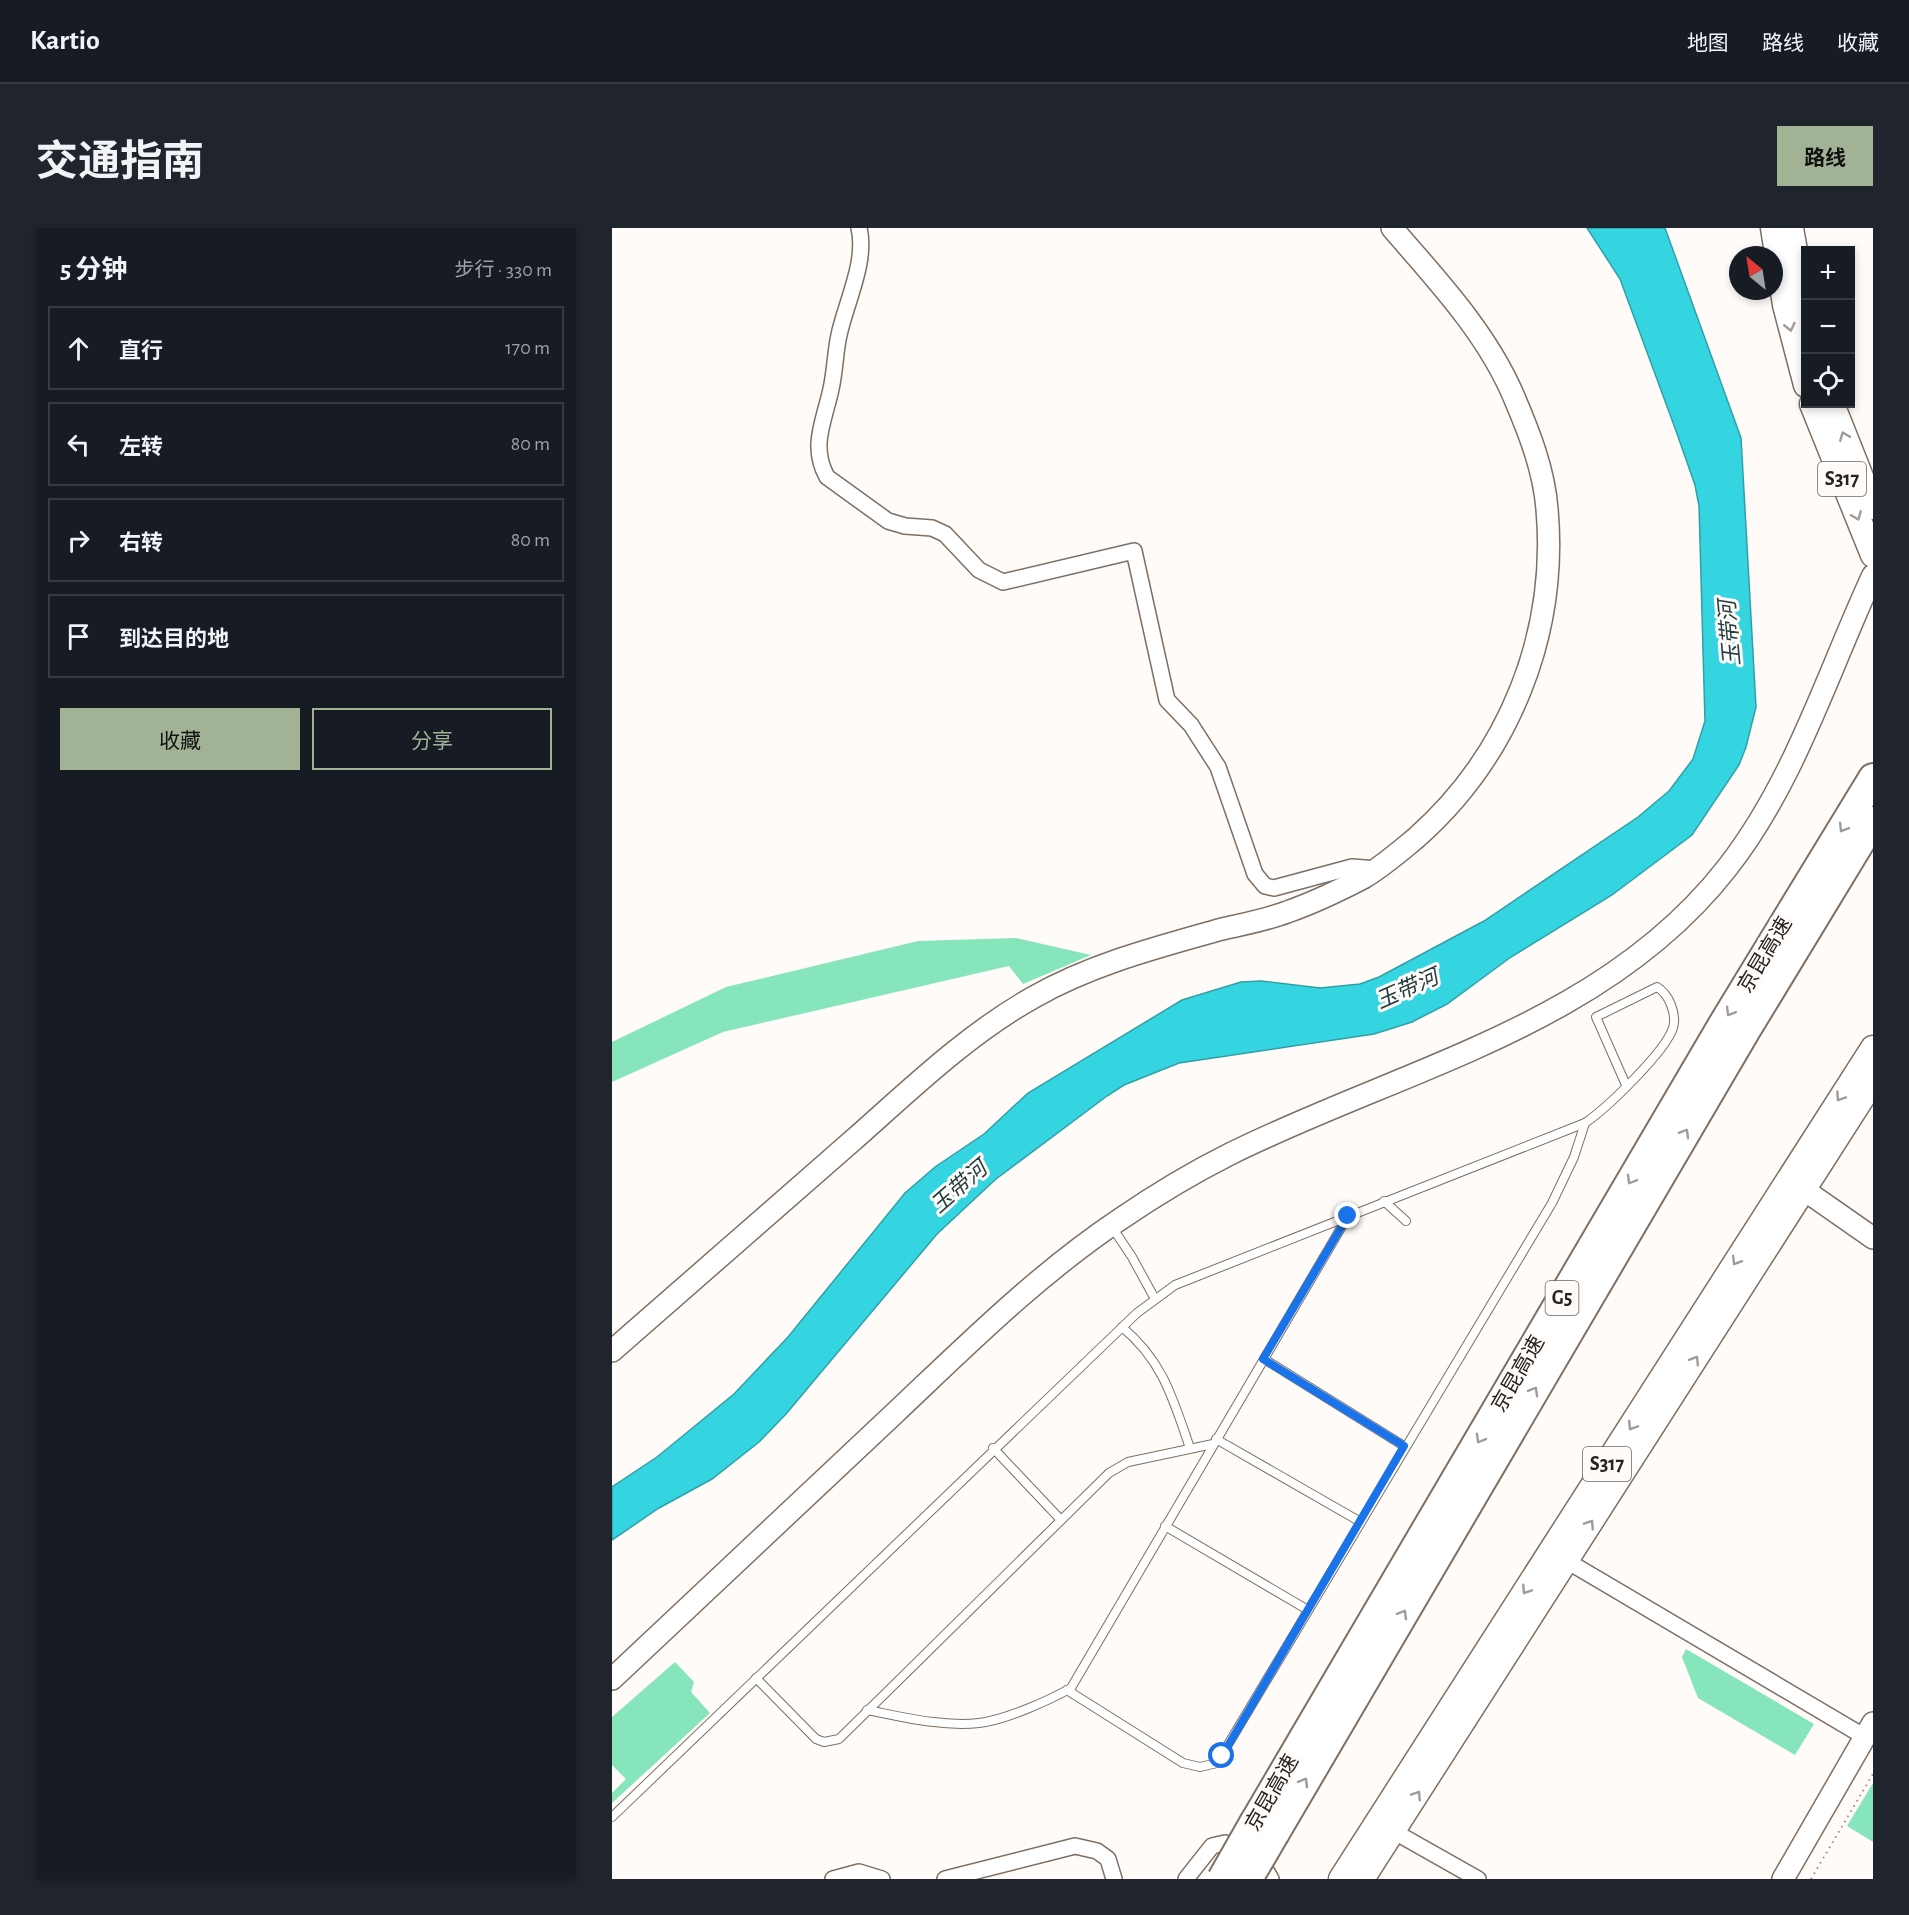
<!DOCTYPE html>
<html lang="zh">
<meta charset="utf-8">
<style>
:root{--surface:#171b24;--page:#20242c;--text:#f1f3f6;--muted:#9ea1a6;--line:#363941;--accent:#a1b394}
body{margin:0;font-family:"Alegreya Sans","Noto Sans SC",sans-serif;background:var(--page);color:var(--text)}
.controls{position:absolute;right:18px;top:18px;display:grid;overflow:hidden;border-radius:0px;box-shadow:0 3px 9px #0003}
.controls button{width:54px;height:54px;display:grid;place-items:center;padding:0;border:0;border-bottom:2px solid var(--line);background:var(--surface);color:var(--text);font:30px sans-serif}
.compass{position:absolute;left:1117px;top:18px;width:54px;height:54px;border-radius:50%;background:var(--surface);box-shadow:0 3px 9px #0003;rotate:330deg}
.stop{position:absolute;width:18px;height:18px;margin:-14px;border:4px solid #1a73e8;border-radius:50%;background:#fff}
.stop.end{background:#1a73e8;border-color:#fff;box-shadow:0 2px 6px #0008}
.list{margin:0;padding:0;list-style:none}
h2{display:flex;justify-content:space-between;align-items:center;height:78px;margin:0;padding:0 24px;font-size:26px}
h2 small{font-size:20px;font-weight:400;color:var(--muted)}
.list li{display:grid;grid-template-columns:39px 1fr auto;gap:18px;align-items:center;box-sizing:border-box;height:84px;margin:0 12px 12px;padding:0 12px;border:2px solid var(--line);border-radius:0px}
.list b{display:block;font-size:22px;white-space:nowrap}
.list em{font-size:20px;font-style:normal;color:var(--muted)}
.actions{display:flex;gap:12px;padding:18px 24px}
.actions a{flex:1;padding:14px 0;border:2px solid var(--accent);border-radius:0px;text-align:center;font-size:21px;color:var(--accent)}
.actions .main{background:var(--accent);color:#111}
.icon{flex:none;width:33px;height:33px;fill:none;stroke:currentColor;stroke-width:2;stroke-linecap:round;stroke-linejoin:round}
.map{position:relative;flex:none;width:1261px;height:1651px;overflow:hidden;border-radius:0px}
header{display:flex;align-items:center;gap:36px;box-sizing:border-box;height:84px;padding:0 30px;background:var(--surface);border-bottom:2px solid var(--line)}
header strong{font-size:28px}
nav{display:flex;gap:33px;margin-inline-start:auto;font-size:21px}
.intro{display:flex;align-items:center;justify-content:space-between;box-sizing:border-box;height:144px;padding:0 36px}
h1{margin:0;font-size:42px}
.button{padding:15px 27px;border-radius:0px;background:var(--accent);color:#111;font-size:21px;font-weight:700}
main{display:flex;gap:36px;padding:0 36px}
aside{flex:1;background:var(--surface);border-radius:0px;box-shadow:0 3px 9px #0003}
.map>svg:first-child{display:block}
</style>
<header>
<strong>Kartio</strong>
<nav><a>地图</a><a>路线</a><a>收藏</a></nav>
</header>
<div class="intro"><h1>交通指南</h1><a class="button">路线</a></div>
<main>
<aside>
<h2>5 分钟<small>步行 · 330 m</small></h2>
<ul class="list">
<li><svg class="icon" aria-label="ahead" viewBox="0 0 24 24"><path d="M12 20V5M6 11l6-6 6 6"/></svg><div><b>直行</b></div><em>170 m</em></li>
<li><svg class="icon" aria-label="left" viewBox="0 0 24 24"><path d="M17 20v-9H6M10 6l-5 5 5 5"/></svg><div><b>左转</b></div><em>80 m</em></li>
<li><svg class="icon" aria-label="right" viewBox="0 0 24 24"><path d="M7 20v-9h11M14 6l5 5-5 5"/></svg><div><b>右转</b></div><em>80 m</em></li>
<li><svg class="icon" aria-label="arrive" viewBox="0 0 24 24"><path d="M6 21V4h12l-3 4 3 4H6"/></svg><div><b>到达目的地</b></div></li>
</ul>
<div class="actions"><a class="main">收藏</a><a>分享</a></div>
</aside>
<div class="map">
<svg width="1261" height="1651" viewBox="0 0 1261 1651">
<rect width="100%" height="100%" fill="#fefbf8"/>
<g fill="#87e5bc">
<polygon points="404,710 479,727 411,756 397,738 111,804 0,854 0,814 114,759 306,713"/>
<polygon points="1074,1421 1202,1496 1183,1527 1086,1470 1070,1429"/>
<polygon points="63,1434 82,1454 79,1464 98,1485 0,1575 0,1565 14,1551 0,1537 0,1489"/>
<polygon points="1261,1555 1261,1614 1235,1598"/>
</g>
<polygon fill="#34d5e1" stroke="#31a0a6" stroke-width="1.5" points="975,0 1053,0 1129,210 1144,479 1134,519 1127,537 1080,607 1000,667 899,729 835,776 800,794 762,806 567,835 512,857 495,868 384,951 325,1006 174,1186 147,1214 100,1251 47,1280 0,1312 0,1259 45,1229 122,1166 176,1109 293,965 323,939 372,906 416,865 570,772 629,754 649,753 708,760 748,756 767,749 872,693 1026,589 1057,563 1081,531 1093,493 1087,278 1083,257 1063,200 1008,51"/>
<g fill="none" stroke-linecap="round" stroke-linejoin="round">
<defs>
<g id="lane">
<polyline points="772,973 794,993"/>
<polyline points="500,999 520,1029 543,1071"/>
<path d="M 510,1099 C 551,1133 561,1171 578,1220"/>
<polyline points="652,1131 792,1218"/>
<polyline points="604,1211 747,1293"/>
<polyline points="381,1220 449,1292"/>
<polyline points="553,1298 696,1382"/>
<polyline points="144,1450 204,1511 212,1514 227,1511 497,1245 516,1234 601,1216"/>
<polyline points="455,1462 571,1535 588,1539 605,1535 940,975 962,929 973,895"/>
<path d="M 255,1482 C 291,1489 330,1499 367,1495 C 393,1492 436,1473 459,1460 L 736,988"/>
<path d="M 0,1589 L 525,1085 L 563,1057 L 973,895 C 995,880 1053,824 1061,800 C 1065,786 1057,766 1045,759 L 984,789 L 1014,857"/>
</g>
<g id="street">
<path d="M 247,0 C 255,34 234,74 227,107 C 223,125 223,144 219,161 C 212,194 198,218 215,249 L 276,293 L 293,298 L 320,300 L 333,306 L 367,342 L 391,354 L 522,323 L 555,472 L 579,497 L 606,539 L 643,646 L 653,658 L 662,660 L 740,639 L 765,641"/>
<polyline points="955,1333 1253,1509"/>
<polyline points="781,1603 866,1651"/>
<polyline points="221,1651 247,1644 270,1651"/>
<polyline points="333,1651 463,1618 485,1623 496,1631 502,1651"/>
<polyline points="574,1651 600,1618 613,1615 652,1639 659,1651"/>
</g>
<g id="secondary">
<polyline points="1178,952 1261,1010"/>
<path d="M 0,1123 C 80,1053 159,984 239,914 C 297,863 354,807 422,769 C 480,736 546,719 610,701 C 632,696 654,692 675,684 C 701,675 726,663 751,650 C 770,639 787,624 804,610 C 898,527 946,405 935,281 C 932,242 917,204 902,169 C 875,105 825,52 780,0"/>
<path d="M 0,1451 C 95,1362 189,1273 284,1184 C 355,1117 425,1047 507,992 C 542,968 580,945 618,926 C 789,841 992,798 1115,640 C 1183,553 1215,446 1261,347"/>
<polyline points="1171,1651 1261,1495"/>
</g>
<g id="primary">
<polyline points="1161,0 1173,77 1194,157"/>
<polyline points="1179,0 1194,86"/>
<polyline points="1200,176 1261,327"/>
<polyline points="1220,176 1261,279"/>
<polyline points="729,1651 1261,820"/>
<polyline points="750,1651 1261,853"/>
</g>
<g id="highway">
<polyline points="643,1593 1114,791 1261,550"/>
<polyline points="663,1605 1134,802 1261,593"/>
</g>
</defs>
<use href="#lane" stroke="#7e6f62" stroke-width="10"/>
<use href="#street" stroke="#7e6f62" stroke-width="18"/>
<use href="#secondary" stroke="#7e6f62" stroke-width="24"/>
<use href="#primary" stroke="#7e6f62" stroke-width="27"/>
<use href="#highway" stroke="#7e6f62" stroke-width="32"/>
<polyline stroke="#95918d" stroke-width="2" stroke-dasharray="1.5 4.5" stroke-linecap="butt" points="1199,1651 1261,1546"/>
<use href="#lane" stroke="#fff" stroke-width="8"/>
<use href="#street" stroke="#fff" stroke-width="15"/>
<use href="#secondary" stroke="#fff" stroke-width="21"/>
<use href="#primary" stroke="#fff" stroke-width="24"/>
<use href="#highway" stroke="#fff" stroke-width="28"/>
<defs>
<g id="highway-bridge">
<polyline points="610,1651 643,1593"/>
<polyline points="636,1651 663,1605"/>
</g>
</defs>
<use href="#highway-bridge" stroke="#7e6f62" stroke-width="32" stroke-linecap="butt"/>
<use href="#highway-bridge" stroke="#fff" stroke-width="28"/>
</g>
<defs><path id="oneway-chevron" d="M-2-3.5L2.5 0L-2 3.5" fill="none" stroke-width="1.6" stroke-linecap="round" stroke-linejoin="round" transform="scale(1.5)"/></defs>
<g stroke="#9f9c99">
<use href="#oneway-chevron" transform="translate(1178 99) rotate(77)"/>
<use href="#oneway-chevron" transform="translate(1232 208) rotate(-112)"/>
<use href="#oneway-chevron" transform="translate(1245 288) rotate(68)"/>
<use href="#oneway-chevron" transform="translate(1231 600) rotate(121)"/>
<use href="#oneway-chevron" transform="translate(1118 784) rotate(121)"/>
<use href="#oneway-chevron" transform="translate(1228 869) rotate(124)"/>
<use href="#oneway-chevron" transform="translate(1073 905) rotate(-60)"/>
<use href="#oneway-chevron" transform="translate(1019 952) rotate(120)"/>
<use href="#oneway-chevron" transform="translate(1124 1033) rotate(122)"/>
<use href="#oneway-chevron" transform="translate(1083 1132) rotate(-58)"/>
<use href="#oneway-chevron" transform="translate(922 1163) rotate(-60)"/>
<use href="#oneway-chevron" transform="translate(1020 1198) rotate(123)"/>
<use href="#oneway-chevron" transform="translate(868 1211) rotate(120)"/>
<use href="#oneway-chevron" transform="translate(978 1296) rotate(-57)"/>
<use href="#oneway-chevron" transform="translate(914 1362) rotate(123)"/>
<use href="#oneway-chevron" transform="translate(791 1386) rotate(-60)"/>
<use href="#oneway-chevron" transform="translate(692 1554) rotate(-60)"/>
<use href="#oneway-chevron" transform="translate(805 1567) rotate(-57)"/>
</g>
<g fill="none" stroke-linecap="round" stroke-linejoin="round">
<polyline stroke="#1a73e8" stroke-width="8" points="610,1528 792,1218 651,1131 736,988"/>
</g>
<g text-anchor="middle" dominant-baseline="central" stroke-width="6" stroke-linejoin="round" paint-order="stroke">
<g fill="#fefbf8" stroke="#69645f" stroke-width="1.5">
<rect x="1206" y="234" width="48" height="34" rx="4.5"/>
<rect x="933.5" y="1053" width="33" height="34" rx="4.5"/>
<rect x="971" y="1219" width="48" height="34" rx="4.5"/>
</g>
<g font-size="20" font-weight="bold" fill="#29231d">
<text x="1230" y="251">S317</text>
<text x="950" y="1070">G5</text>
<text x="995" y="1236">S317</text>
</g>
<g font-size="21" fill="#29231d" stroke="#fefbf8">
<text transform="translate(1153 727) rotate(-59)">京昆高速</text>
<text transform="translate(906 1146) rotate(-60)">京昆高速</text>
<text transform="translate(660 1565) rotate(-60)">京昆高速</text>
</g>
<g font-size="22" font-style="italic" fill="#253e41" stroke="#fefbf8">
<text transform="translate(1118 405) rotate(-95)">玉带河</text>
<text transform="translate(795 761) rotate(-24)">玉带河</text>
<text transform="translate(347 959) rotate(-41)">玉带河</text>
</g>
</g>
</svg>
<div class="controls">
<button>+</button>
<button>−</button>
<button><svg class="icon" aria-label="locate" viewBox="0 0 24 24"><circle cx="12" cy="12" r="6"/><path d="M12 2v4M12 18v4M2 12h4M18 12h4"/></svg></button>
</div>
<svg class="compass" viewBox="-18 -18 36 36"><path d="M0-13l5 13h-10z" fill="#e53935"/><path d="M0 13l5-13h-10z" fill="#9ea1a6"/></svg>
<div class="stop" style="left:610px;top:1528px"></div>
<div class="stop end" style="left:736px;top:988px"></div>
</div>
</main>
